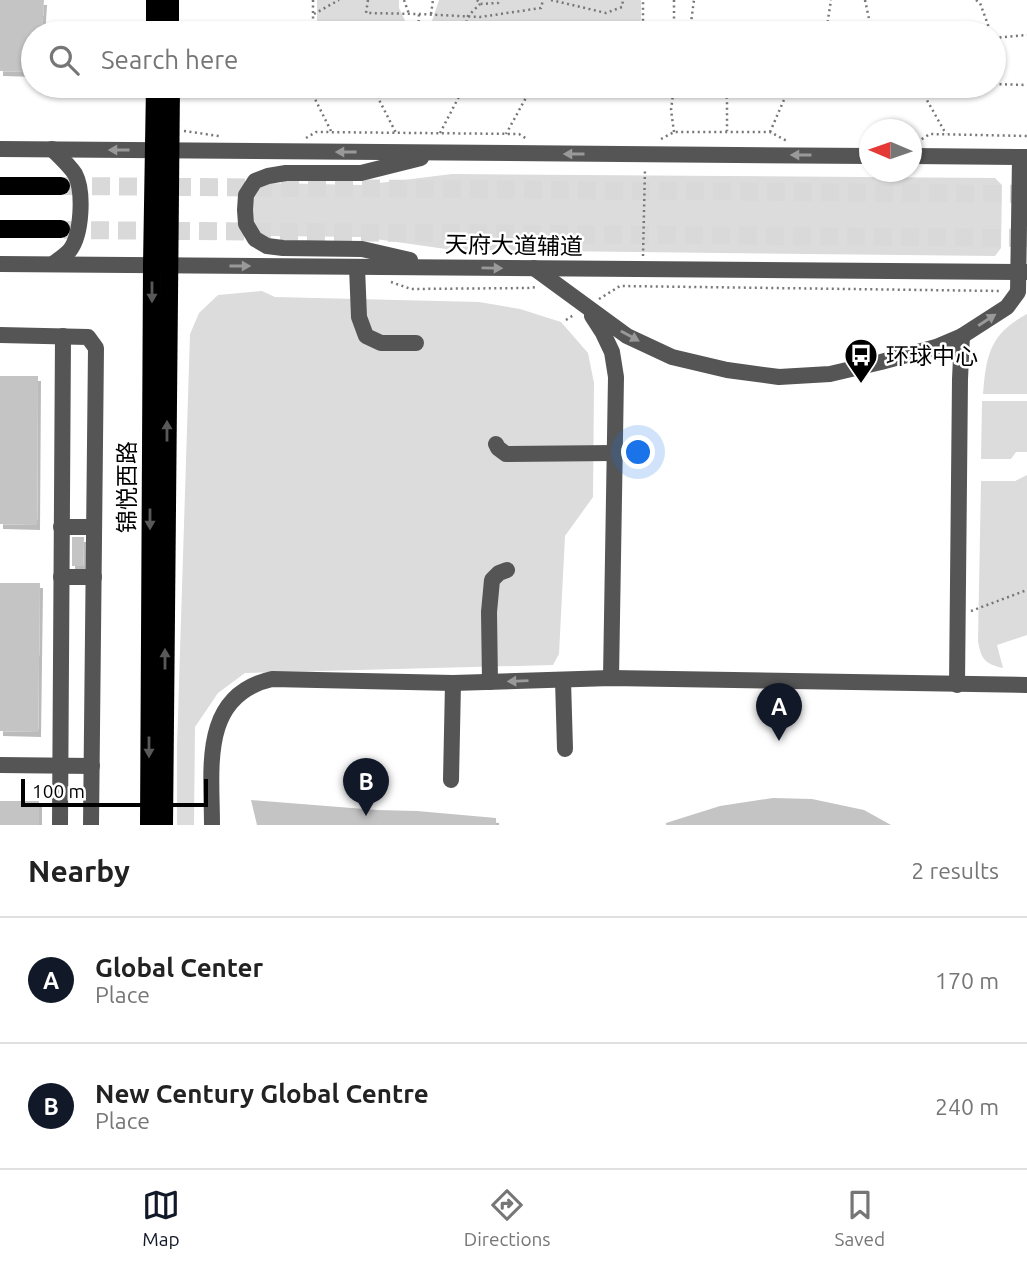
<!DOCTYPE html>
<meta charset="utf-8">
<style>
:root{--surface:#fff;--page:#f2f2f2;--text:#222;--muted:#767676;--line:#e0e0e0;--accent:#111827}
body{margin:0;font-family:Ubuntu,"Noto Sans SC",sans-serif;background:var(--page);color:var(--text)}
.compass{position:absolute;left:859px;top:119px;width:63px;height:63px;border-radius:50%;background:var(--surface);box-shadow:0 2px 5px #0004;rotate:272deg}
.scale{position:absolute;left:21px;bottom:18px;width:187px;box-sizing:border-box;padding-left:7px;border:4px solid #000;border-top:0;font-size:19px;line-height:24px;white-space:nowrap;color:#000;-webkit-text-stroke:5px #fff;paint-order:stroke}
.you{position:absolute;left:639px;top:453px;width:24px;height:24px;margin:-18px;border:5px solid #fff;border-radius:50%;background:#1a73e8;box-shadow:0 0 0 10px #1a73e833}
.badge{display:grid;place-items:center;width:46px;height:46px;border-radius:50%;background:var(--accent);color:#fff;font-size:23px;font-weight:700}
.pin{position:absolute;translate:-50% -58px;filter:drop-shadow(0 2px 4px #0008)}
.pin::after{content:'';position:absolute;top:37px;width:24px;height:21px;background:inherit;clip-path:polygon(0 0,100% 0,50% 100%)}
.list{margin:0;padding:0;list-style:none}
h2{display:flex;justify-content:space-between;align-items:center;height:91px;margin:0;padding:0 28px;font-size:30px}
h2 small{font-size:23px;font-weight:400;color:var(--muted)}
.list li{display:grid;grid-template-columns:46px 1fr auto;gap:21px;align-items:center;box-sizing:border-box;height:126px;padding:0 28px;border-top:2px solid var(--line)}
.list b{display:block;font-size:26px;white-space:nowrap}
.list p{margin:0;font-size:23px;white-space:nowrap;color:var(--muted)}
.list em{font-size:23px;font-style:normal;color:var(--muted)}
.icon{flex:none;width:38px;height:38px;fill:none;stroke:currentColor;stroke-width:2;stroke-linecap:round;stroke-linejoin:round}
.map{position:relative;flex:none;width:1027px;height:825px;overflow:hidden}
.search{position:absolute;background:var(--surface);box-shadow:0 2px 5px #0004;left:21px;right:21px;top:21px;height:77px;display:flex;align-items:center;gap:18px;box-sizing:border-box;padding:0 24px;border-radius:38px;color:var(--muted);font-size:26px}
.sheet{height:343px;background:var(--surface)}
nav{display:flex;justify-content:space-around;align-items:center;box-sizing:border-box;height:98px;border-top:2px solid var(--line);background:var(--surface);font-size:19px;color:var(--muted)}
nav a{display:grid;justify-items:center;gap:4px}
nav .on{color:var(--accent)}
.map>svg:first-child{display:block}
</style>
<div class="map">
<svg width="1027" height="825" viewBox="0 0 1027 825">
<defs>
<filter id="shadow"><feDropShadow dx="3" dy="5" stdDeviation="0" flood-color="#0004"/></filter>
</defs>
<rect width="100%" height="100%" fill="#fff"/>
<g fill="#dcdcdc">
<polygon points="317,0 399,0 399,8 411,33 325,32 317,27"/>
<polygon points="439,0 641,0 641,20 634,26 531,28 525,33 428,33"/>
<polygon points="452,174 995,178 1002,185 1001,248 995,256 453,250 361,237 271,236 259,233 251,224 252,192 265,183 363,185"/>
<polygon points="262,291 275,297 479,302 520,309 561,322 588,353 594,383 593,497 565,536 559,654 553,665 245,673 218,693 195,727 194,825 177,825 177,747 190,334 199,313 218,295"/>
<path d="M 1027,314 L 1027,394 L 983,394 C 986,355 990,334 1027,314 Z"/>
<polygon points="982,401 1027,401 1027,452 1016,452 1011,459 981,459"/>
<path d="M 1027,475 L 1027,635 L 997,645 L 1003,668 C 985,664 981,659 978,641 L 981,481 L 1015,481 Z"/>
</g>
<g fill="#c4c4c4" filter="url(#shadow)">
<polygon points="0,0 44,0 42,33 33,33 33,72 0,71"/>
<polygon points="0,376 38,376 37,525 0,524"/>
<polygon points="72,537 84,537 83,566 72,566"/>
<polygon points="0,583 40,583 38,732 0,731"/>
<polygon points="773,798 812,799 864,810 891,825 666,825 666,823 720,806"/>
<polygon points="251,800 377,810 417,811 496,818 496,825 257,825"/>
<rect x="0" y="801" width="39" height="24"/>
</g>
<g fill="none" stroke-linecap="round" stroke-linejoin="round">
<g stroke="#d9d9d9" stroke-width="18" stroke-dasharray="18 9" stroke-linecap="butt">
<polyline points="65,186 1027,194"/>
<polyline points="64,230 1027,238"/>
</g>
<g stroke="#777" stroke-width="2.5" stroke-dasharray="2 3.5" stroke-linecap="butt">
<polyline points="313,0 313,28 318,33"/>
<polyline points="368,0 366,13 419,14 480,17 541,8 543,0"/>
<polyline points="404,0 409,14"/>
<polyline points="477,0 480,4 498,3 499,0"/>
<polyline points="551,0 606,13 622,7 623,0"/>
<polyline points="674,0 674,33"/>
<polyline points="865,0 872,33"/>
<polyline points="976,0 980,3 991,33"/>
<polyline points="314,14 339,0"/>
<polyline points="431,14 433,0"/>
<polyline points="795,26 795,33"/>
<polyline points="909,29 909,33"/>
<polyline points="674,30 760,33"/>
<polyline points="690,30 694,0"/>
<polyline points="418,33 419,14"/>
<polyline points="464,33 468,16 480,4"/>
<polyline points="533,33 536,31 635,30 643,23 643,0"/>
<polyline points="826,33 831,0"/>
<polyline points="994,38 1027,35"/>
<polyline points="994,84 1027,85"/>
<polyline points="372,86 396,133"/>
<polyline points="724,86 727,99 727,131"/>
<polyline points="919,86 946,134"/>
<polyline points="184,131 219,136"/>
<polyline points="331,131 312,93 528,94 506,134"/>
<polyline points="674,132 671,110 674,86"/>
<polyline points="770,132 790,86"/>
<polyline points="440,133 464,87 463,86"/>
<polyline points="306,138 316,132 519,134 527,139"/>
<polyline points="661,139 674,132 770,132 787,141"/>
<polyline points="917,142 930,134 1027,136"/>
<polyline points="643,256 645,168"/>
<polyline points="391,282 411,289 528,288 538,287"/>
<polyline points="599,299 620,286 1001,291"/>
<polyline points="566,320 575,314"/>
<polyline points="971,611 1027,590"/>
</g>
<g stroke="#555" stroke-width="16">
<polyline points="0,149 870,156"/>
<path d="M 52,149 C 60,157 69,165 75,174 C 84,191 82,234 70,250 C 66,255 58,260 53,264"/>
<polyline points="912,156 1027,157"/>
<polyline points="410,260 362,249 283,248 267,246 255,239 246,224 245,210 246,195 255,181 268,176 286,173 361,173 421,158"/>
<polyline points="0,264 1027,272"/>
<polyline points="357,267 359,317 366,336 381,343 416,343"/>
<polyline points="534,268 627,336 672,357 727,370 779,377 830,374 881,362 936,347 962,336 1007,307 1018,292 1020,157"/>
<polyline points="592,316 603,333 612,352 616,377 611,678"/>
<polyline points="0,335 88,337 96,348 91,825"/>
<polyline points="496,444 498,448 506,454 614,453"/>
<polyline points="61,527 94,527"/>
<polyline points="61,577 94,577"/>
<polyline points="563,680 565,749"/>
<polyline points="490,682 489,612 492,580 499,573 507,570"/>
<polyline points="957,685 960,379 962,336"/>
<polyline points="0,765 92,766"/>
<polyline points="451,780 453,683"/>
<polyline points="60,825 63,336"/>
<path d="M 212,825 C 212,769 200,695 272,679 L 453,683 L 611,678 L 1027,685"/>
</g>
<g stroke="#000" stroke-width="18">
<polyline points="170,0 170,33"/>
<polyline points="155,33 155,0"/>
<polyline points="0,186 61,186"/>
<polyline points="0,229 61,229"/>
<polyline points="149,825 152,265 155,86"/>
<polyline points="164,825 171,86"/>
</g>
</g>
<defs><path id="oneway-solid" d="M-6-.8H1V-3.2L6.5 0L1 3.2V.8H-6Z" transform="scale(1.75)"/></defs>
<g fill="#999">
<use href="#oneway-solid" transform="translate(119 150) rotate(-180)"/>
<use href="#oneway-solid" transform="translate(346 152) rotate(-180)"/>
<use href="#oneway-solid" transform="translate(574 154) rotate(-180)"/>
<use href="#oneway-solid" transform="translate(801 155) rotate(-180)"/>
<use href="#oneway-solid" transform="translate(240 266)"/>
<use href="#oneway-solid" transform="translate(492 268) rotate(1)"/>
<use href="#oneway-solid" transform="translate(987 320) rotate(-33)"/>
<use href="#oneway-solid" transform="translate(630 336) rotate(29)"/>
<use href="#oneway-solid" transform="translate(518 681) rotate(178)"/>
</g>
<g fill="#595959">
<use href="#oneway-solid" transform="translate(152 292) rotate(90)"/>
<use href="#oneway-solid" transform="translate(167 431) rotate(-90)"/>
<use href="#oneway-solid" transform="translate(150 519) rotate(90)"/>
<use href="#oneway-solid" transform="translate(165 659) rotate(-90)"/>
<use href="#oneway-solid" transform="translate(149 747) rotate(90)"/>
</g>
<defs>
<symbol id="bus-pin" viewBox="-11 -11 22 30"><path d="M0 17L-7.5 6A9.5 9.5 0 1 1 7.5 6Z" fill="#000" stroke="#fff"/><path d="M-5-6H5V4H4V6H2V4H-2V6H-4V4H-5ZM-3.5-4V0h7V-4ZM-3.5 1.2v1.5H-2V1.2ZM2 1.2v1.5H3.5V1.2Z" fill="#fff"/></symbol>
</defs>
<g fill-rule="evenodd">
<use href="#bus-pin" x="842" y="336" width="38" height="52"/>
</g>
<g text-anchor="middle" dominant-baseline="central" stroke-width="5" stroke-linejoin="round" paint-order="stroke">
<g font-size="23" fill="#000" stroke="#fff">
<text transform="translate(514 245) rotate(1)">天府大道辅道</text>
<text transform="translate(126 487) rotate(-90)">锦悦西路</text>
</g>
<g font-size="23" fill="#000" stroke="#fff" text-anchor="start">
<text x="886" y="355">环球中心</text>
</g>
</g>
</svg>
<svg class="compass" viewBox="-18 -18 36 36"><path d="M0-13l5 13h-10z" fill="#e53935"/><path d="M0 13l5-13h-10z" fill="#767676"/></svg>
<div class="scale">100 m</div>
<div class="you"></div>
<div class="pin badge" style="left:779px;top:741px">A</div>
<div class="pin badge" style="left:366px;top:816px">B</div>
<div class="search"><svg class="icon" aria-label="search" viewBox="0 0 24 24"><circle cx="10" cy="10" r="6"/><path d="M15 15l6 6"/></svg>Search here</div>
</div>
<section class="sheet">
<h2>Nearby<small>2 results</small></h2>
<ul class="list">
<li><span class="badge">A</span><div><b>Global Center</b><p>Place</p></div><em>170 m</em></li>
<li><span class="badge">B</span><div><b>New Century Global Centre</b><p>Place</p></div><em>240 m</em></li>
</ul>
</section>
<nav>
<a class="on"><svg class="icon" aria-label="map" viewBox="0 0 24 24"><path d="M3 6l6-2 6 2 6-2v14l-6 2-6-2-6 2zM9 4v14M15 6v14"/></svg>Map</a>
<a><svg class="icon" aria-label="directions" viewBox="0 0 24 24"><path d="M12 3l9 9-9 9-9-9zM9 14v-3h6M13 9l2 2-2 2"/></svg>Directions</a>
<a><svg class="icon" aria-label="saved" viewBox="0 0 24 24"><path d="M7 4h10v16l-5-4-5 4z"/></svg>Saved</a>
</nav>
